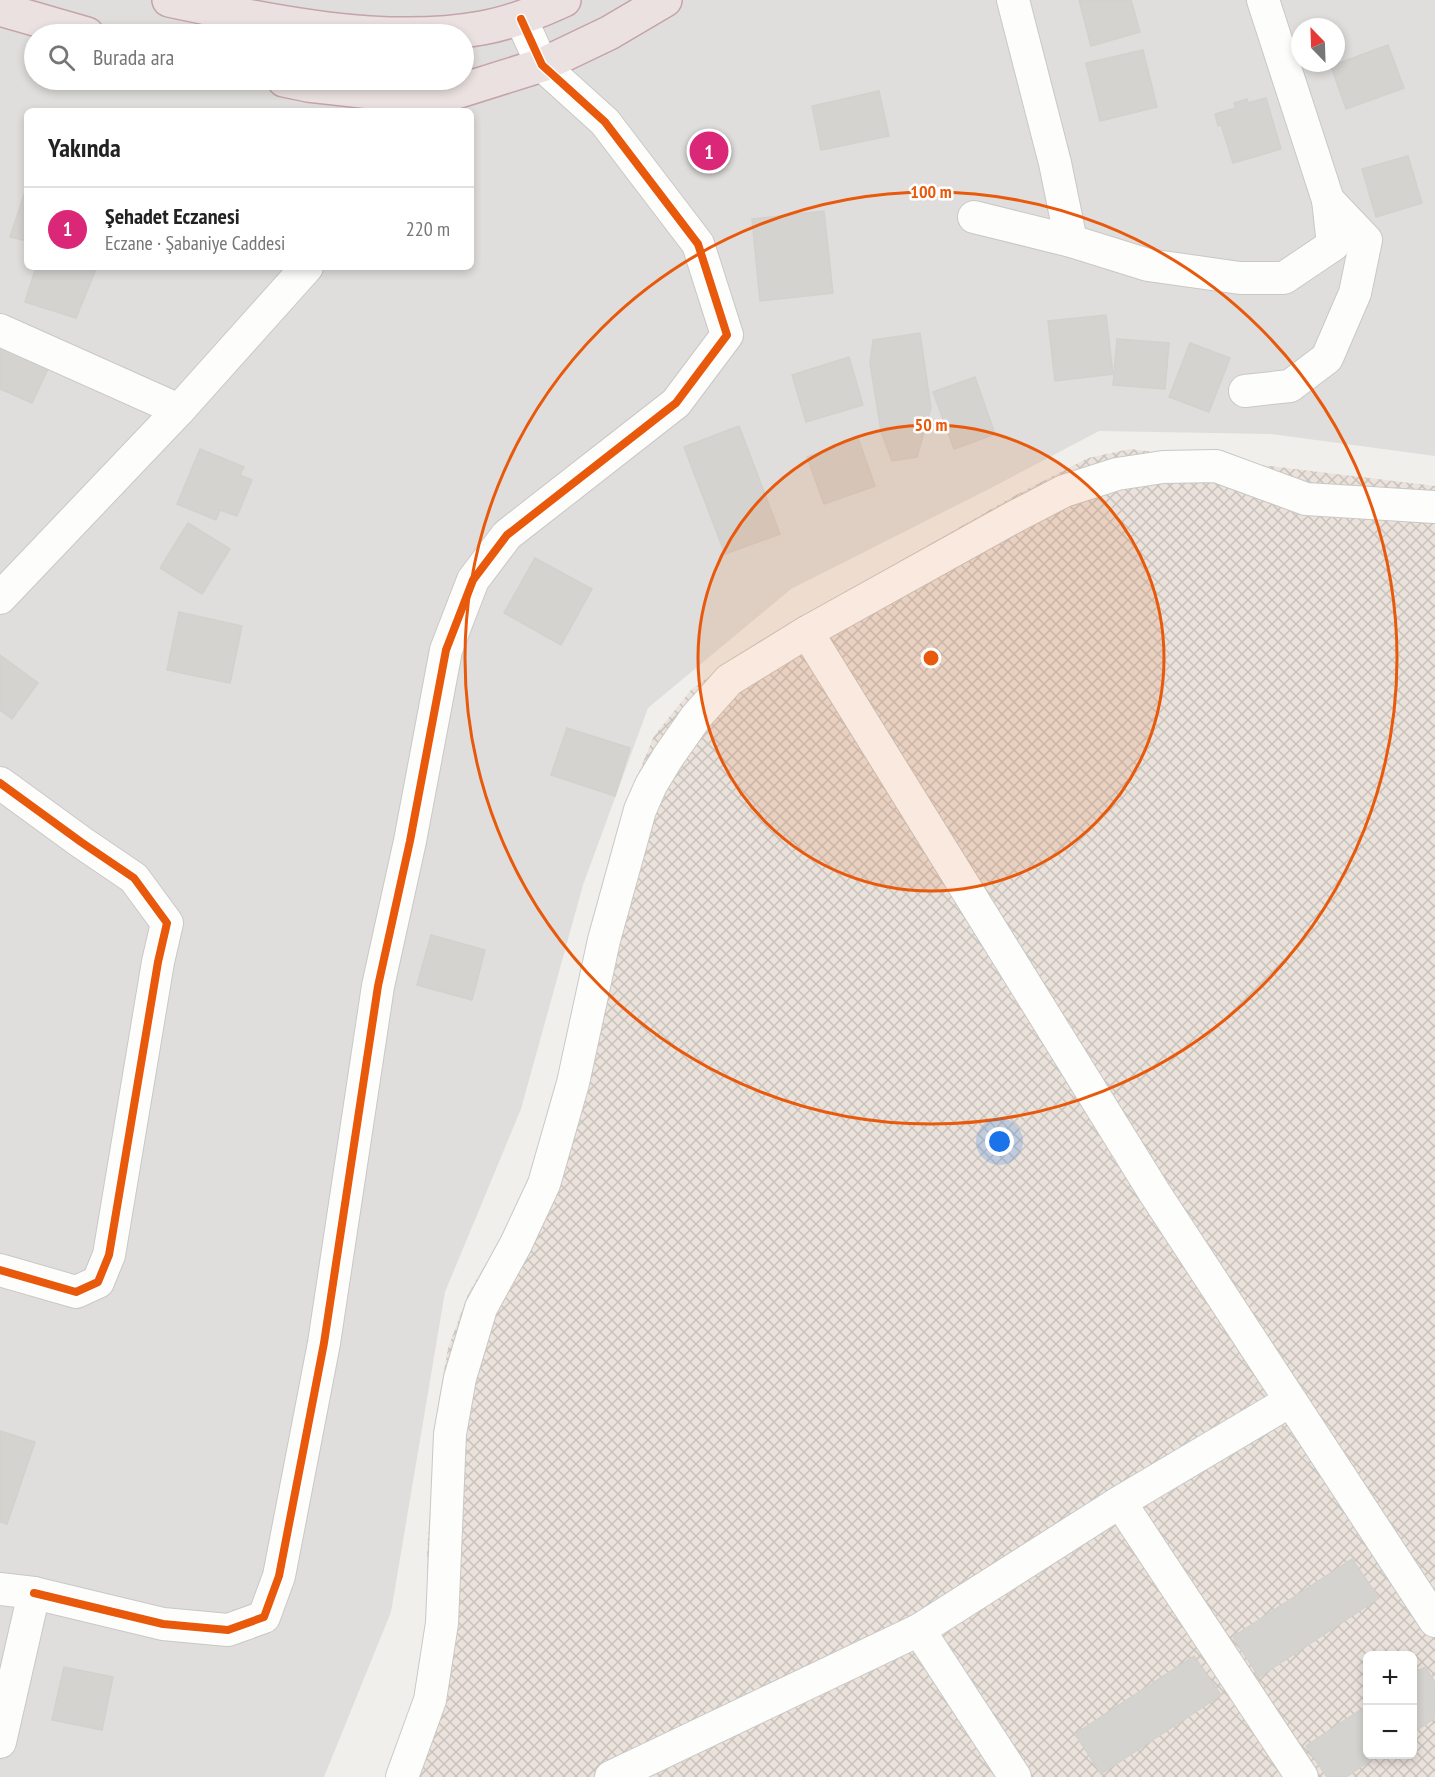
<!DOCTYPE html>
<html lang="tr">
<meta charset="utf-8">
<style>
:root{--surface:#fff;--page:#f6f6f6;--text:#222;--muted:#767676;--line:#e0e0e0;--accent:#db2777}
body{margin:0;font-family:"PT Sans Narrow",sans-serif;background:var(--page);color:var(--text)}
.controls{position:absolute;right:18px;bottom:18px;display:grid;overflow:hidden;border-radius:9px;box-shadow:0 3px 9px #0003}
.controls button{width:54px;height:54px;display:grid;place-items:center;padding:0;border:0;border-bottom:2px solid var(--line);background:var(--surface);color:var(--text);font:30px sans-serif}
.compass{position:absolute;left:1291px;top:18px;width:54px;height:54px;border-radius:50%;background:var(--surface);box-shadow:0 3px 9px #0003;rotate:337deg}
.you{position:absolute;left:1000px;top:1142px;width:21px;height:21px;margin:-15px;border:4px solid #fff;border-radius:50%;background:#1a73e8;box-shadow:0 0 0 9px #1a73e833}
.badge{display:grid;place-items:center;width:39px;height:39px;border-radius:50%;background:var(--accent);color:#fff;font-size:20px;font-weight:700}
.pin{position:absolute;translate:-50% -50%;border:3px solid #fff;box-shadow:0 2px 6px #0006}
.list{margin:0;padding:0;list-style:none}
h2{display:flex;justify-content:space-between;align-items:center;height:78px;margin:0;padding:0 24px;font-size:26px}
h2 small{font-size:20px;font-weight:400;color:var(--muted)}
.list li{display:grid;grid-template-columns:39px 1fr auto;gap:18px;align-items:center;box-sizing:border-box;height:84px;padding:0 24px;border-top:2px solid var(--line)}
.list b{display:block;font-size:22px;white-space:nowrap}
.list p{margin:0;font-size:20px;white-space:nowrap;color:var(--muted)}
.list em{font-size:20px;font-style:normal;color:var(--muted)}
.icon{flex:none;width:33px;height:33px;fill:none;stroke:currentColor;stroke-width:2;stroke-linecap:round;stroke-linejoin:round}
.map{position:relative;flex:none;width:1435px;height:1777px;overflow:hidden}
.search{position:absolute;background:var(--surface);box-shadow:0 3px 9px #0003;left:24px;top:24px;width:450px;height:66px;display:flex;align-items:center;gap:15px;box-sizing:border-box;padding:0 21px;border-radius:33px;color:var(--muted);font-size:22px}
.panel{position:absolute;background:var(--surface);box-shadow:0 3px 9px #0003;left:24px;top:108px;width:450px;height:162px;border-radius:9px}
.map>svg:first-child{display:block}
</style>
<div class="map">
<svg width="1435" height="1777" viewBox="0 0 1435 1777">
<defs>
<pattern id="military-cross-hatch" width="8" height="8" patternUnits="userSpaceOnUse" patternTransform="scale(1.5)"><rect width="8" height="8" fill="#eae2db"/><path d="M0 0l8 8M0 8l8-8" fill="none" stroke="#c8c2bc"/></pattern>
</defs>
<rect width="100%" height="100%" fill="#f0efeb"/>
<path fill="#dfdedc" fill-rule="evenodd" d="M 0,0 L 1435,0 L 1435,456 L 1271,434 L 1099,431 L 991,488 L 791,589 L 648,708 L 583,885 L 521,1109 L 445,1292 L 391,1612 L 324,1777 L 0,1777 ZM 1300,27 L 1336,27 L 1336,63 L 1300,63 ZM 34,34 L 464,34 L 464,80 L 34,80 ZM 27,111 L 471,111 L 471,267 L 27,267 Z"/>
<path fill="url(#military-cross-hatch)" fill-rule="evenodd" d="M 1130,449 L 1435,486 L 1435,1777 L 390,1777 L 418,1697 L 430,1645 L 427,1553 L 437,1411 L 448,1348 L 469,1292 L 500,1241 L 530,1187 L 569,1044 L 602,884 L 633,786 L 654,736 L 691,690 L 734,658 L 778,631 L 1016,495 L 1088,458 ZM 1368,1656 L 1412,1656 L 1412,1754 L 1368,1754 Z"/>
<g fill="#d4d3d0" stroke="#d3d1cc" stroke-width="1.5">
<polygon points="1079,0 1131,0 1140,32 1091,46"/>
<polygon points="1388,45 1404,88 1346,109 1331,66"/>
<polygon points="1143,50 1157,107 1100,121 1086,63"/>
<polygon points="879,91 889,136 821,150 812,106"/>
<polygon points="1266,98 1281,149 1233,163 1221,125 1218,126 1215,114 1236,108 1234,103 1247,99 1248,103"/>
<polygon points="1408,156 1422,203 1376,217 1362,169"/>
<polygon points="26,189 27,189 27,241 10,237"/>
<polygon points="824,211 833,293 760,301 752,219"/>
<polygon points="36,267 89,267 96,269 76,318 25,302"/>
<polygon points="1106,315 1113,374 1055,381 1048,321"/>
<polygon points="920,333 931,408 917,457 892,461 881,431 870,363 873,340"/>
<polygon points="0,336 52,360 32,403 0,389"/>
<polygon points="1117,339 1169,343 1165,389 1113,385"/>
<polygon points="1190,343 1230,358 1209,412 1169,397"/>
<polygon points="849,357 863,405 806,422 792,375"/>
<polygon points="975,377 995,434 954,449 933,392"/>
<polygon points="739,426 780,534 725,554 684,447"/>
<polygon points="858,438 875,486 824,504 807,457"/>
<polygon points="200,449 244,467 240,475 252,480 237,516 220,510 216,520 177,504"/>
<polygon points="188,523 230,549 202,594 160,568"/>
<polygon points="535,558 592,589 561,645 504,613"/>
<polygon points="179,612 242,626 230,683 167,670"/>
<polygon points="0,655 38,683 12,719 0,710"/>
<polygon points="567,728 630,748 615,796 551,775"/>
<polygon points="431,935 485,950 472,1000 417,985"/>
<polygon points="0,1431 35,1442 7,1524 0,1522"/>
<polygon points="1352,1559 1379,1598 1259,1677 1233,1637"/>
<polygon points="1194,1656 1221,1695 1101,1774 1075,1734"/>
<polygon points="64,1667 113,1677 102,1730 52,1720"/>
<polygon points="1425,1667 1435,1682 1435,1718 1412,1733 1412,1675"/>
<polygon points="1368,1705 1368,1754 1380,1754 1346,1777 1327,1777 1306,1746"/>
</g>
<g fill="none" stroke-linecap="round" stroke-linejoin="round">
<defs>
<g id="minor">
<polyline points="1013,0 1055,163 1071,241"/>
<polyline points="974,217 1071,241 1148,265 1240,278 1284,278 1333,245 1328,200 1263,0"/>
<polyline points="0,330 179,410"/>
<polyline points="1245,391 1290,386 1327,358 1355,293 1366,240 1328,200"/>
<polyline points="0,598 179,410 307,267"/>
<polyline points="807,632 1154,1192 1435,1621"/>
<polyline points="0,783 81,842 134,878 167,923 158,962 109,1255 98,1282 76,1292 0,1270"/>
<polyline points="1120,1502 1302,1777"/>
<polyline points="0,1589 34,1593 0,1742"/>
<polyline points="34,1593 163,1624 228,1630 264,1617 279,1576 324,1343 378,986 410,841 446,650 473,580 507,535 676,403 727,335 698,244 605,122 542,65 521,19"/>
<polyline points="919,1630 1015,1777"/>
<polyline points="402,1777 430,1700 442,1623 450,1434 460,1378 481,1308 516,1244 544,1184 573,1083 604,940 640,810 651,785 668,757 696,717 729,680 807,632 1014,517 1064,491 1117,474 1163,467 1216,466 1306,499 1435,507"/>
<polyline points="611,1777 919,1630 1120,1502 1290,1401"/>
</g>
<g id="highway">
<path d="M 169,0 C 268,21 382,46 482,28 C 511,23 538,12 564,0"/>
<polyline points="0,9 87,34"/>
<polyline points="284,80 308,85 434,99 542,65 609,33 665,0"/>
</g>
</defs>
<use href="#minor" stroke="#c9c8c7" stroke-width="34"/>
<use href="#highway" stroke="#c5a3aa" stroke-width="36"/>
<use href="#minor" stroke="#fdfdfc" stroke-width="32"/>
<use href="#highway" stroke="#ebe1e1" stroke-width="33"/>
<defs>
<g id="cycleway">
<polyline points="0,783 81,842 134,878 167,923 158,962 109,1255 98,1282 76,1292 0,1270"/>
<polyline points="34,1593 163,1624 228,1630 264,1617 279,1576 324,1343 378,986 410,841 446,650 473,580 507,535 676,403 727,335 698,244 605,122 542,65 521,19"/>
</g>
</defs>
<use href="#cycleway" stroke="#fff" stroke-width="11"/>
<use href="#cycleway" stroke="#e8590c" stroke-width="8"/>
</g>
<circle cx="931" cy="658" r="233" fill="#e8590c" fill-opacity=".12"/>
<g fill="none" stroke="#e8590c" stroke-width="3">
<circle cx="931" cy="658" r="233"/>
<circle cx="931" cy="658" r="466"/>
</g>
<circle cx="931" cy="658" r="9" fill="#e8590c" stroke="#fff" stroke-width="3"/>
<g font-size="18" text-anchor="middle" font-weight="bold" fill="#e8590c" stroke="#fff" stroke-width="5" stroke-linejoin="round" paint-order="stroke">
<text x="931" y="198">100 m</text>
<text x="931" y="431">50 m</text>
</g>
</svg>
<div class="controls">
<button>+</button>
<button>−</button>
</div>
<svg class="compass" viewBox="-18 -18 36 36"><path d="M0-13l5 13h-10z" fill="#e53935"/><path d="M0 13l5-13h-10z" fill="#767676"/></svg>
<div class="you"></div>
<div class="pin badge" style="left:709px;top:151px">1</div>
<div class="search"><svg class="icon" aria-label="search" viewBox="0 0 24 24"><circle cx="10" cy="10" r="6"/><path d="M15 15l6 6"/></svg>Burada ara</div>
<section class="panel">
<h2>Yakında<small></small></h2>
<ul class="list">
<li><span class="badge">1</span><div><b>Şehadet Eczanesi</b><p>Eczane · Şabaniye Caddesi</p></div><em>220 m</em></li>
</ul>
</section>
</div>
